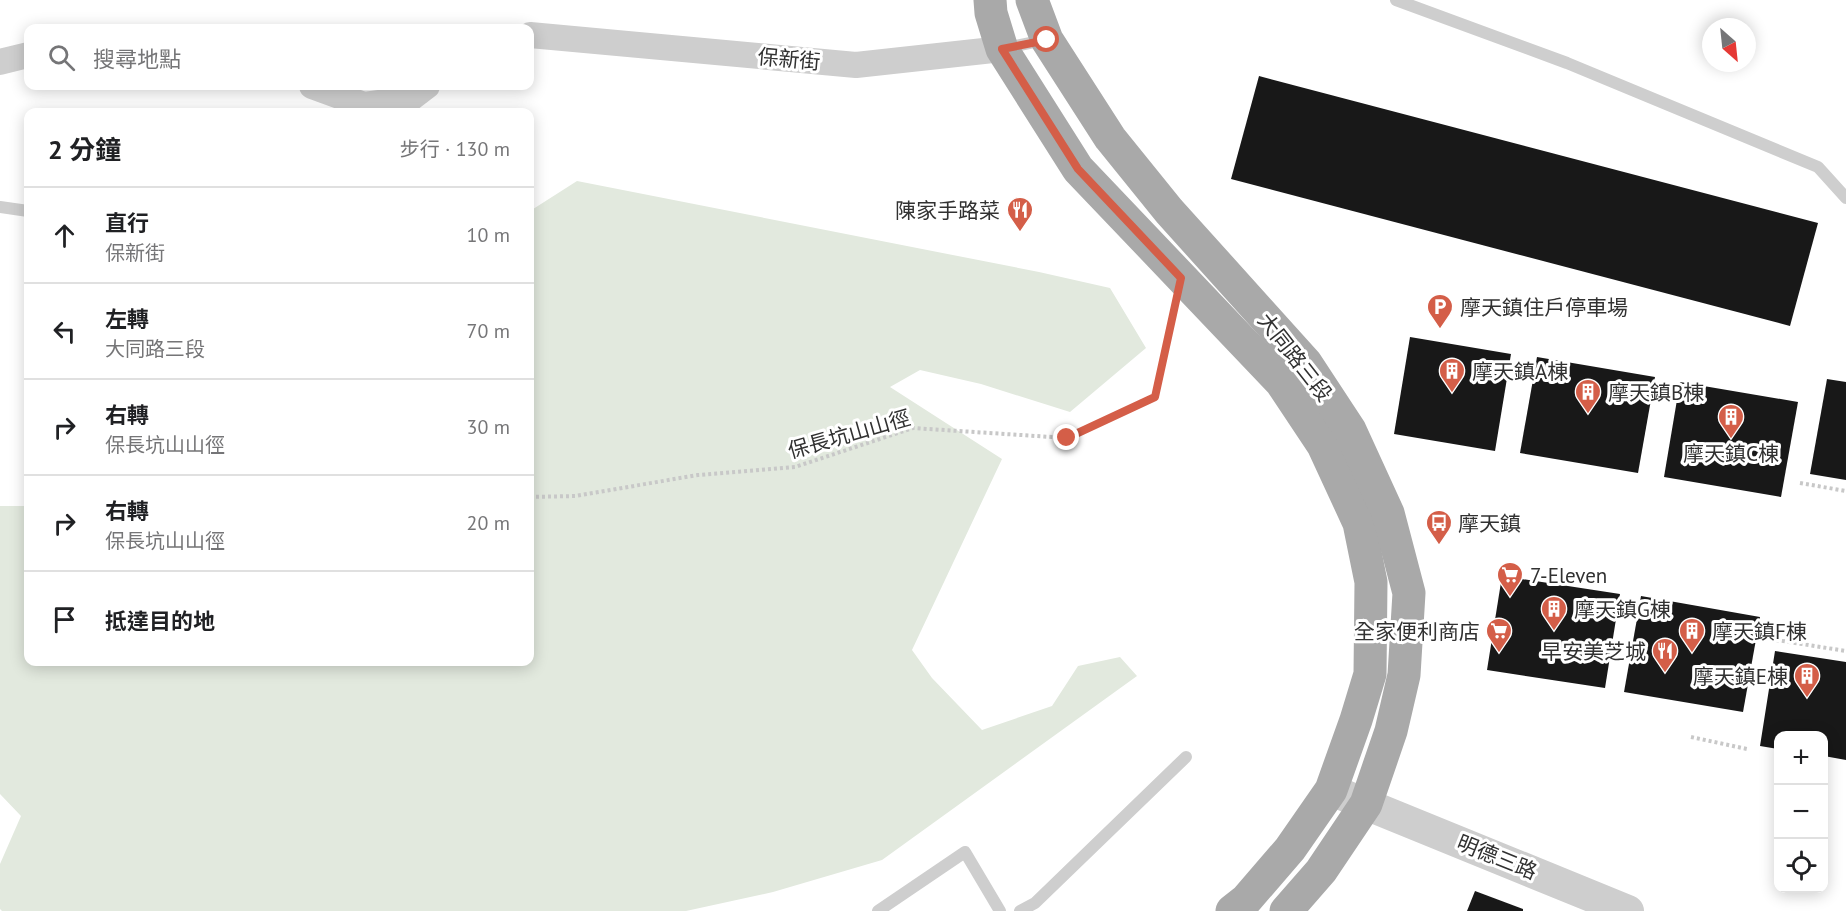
<!DOCTYPE html>
<html lang="zh-TW">
<meta charset="utf-8">
<style>
:root{--surface:#fff;--page:#f6f6f6;--text:#202124;--muted:#757577;--line:#e0e0e0}
body{margin:0;font-family:"PT Sans","Noto Sans TC",sans-serif;background:var(--page);color:var(--text)}
.controls{position:absolute;right:18px;bottom:18px;display:grid;overflow:hidden;border-radius:12px;box-shadow:0 3px 15px #0003}
.controls button{width:54px;height:54px;display:grid;place-items:center;padding:0;border:0;border-bottom:2px solid var(--line);background:var(--surface);color:var(--text);font:30px sans-serif}
.compass{position:absolute;left:1702px;top:18px;width:54px;height:54px;border-radius:50%;background:var(--surface);box-shadow:0 3px 15px #0003;rotate:153deg}
.stop{position:absolute;width:18px;height:18px;margin:-14px;border:4px solid #d45e48;border-radius:50%;background:#fff}
.stop.end{background:#d45e48;border-color:#fff;box-shadow:0 2px 6px #0008}
.list{margin:0;padding:0;list-style:none}
h2{display:flex;justify-content:space-between;align-items:center;height:78px;margin:0;padding:0 24px;font-size:26px}
h2 small{font-size:20px;font-weight:400;color:var(--muted)}
.list li{display:grid;grid-template-columns:39px 1fr auto;gap:18px;align-items:center;box-sizing:border-box;height:96px;padding:0 24px;border-top:2px solid var(--line)}
.list b{display:block;font-size:22px;white-space:nowrap}
.list p{margin:0;font-size:20px;white-space:nowrap;color:var(--muted)}
.list em{font-size:20px;font-style:normal;color:var(--muted)}
.icon{flex:none;width:33px;height:33px;fill:none;stroke:currentColor;stroke-width:2;stroke-linecap:round;stroke-linejoin:round}
.map{position:relative;flex:none;width:1846px;height:911px;overflow:hidden}
.search{position:absolute;background:var(--surface);box-shadow:0 3px 15px #0003;left:24px;top:24px;width:510px;height:66px;display:flex;align-items:center;gap:15px;box-sizing:border-box;padding:0 21px;border-radius:12px;color:var(--muted);font-size:22px}
.panel{position:absolute;background:var(--surface);box-shadow:0 3px 15px #0003;left:24px;top:108px;width:510px;height:558px;border-radius:12px}
.map>svg:first-child{display:block}
</style>
<div class="map">
<svg width="1846" height="911" viewBox="0 0 1846 911">
<rect width="100%" height="100%" fill="#fff"/>
<polygon fill="#e2e9de" points="577,181 1039,272 1110,288 1146,348 1070,412 981,384 920,370 890,387 1002,459 912,650 932,678 982,730 1052,706 1078,666 1120,657 1137,676 882,860 773,892 686,911 2,911 0,909 0,864 21,816 0,794 0,506 28,506 28,662 530,662 530,211"/>
<g fill="#181818">
<polygon points="1259,76 1818,223 1790,326 1231,179"/>
<polygon points="1410,337 1511,354 1495,451 1394,434"/>
<polygon points="1537,357 1655,377 1638,473 1520,453"/>
<polygon points="1827,379 1846,382 1846,480 1810,474"/>
<polygon points="1680,382 1798,402 1781,497 1664,477"/>
<polygon points="1502,576 1620,594 1605,688 1487,670"/>
<polygon points="1641,596 1760,617 1743,712 1624,692"/>
<polygon points="1775,651 1846,662 1846,760 1824,756 1824,736 1778,736 1778,749 1760,746"/>
<polygon points="1475,891 1523,909 1523,911 1467,911"/>
</g>
<g fill="none" stroke-linecap="round" stroke-linejoin="round">
<g stroke="#c8c8c8" stroke-width="4" stroke-dasharray="3 3" stroke-linecap="butt">
<polyline points="1800,483 1846,491"/>
<polyline points="530,497 575,496 698,475 795,467 913,428 1067,438 1155,397 1173,314"/>
<polyline points="1770,639 1846,651"/>
<polyline points="1691,737 1747,749"/>
</g>
<g stroke="#cecece" stroke-width="12">
<polyline points="1396,0 1567,63 1818,167 1846,198"/>
<polyline points="1006,48 1044,40"/>
<polyline points="0,207 28,211"/>
<polyline points="878,911 965,852 1000,911"/>
<polyline points="1020,911 1035,903 1186,757"/>
</g>
<g stroke="#cecece" stroke-width="26">
<polyline points="530,35 856,65 1002,49"/>
<polyline points="0,62 28,55"/>
<polyline points="312,86 364,105 410,99 427,86"/>
</g>
<polyline stroke="#cecece" stroke-width="32" points="1331,790 1628,911"/>
<g stroke="#a9a9a9" stroke-width="33">
<polyline points="990,0 991,13 1002,49 1078,169 1281,382 1323,445 1359,523 1371,582 1370,674 1356,720 1331,790 1290,849 1246,900 1232,911"/>
<polyline points="1032,0 1047,40 1110,138 1169,211 1306,363 1350,430 1388,513 1409,593 1404,675 1391,731 1366,804 1321,871 1286,911"/>
</g>
</g>
<g fill="none" stroke-linecap="round" stroke-linejoin="round">
<polyline stroke="#d45e48" stroke-width="8" points="1047,40 1002,49 1078,169 1181,278 1155,397 1067,438"/>
</g>
<defs>
<symbol id="restaurant-pin" viewBox="-11 -11 22 30"><path d="M0 17L-7.5 6A9.5 9.5 0 1 1 7.5 6Z" fill="#d45e48" stroke="#fff"/><path d="M-5-6h1v4h1v-4h1v4h1v-4h1v5L-1.5 .5V6h-2V.5L-5-1ZM5-6V6H3V1.5H1.5Q1.5-4 5-6Z" fill="#fff"/></symbol>
<symbol id="parking-pin" viewBox="-11 -11 22 30"><path d="M0 17L-7.5 6A9.5 9.5 0 1 1 7.5 6Z" fill="#d45e48" stroke="#fff"/><path d="M-3.5-5.5H1a3.5 3.5 0 0 1 0 7H-1V5.5H-3.5ZM-1-3.4V-.6H.8a1.4 1.4 0 0 0 0-2.8Z" fill="#fff"/></symbol>
<symbol id="building-pin" viewBox="-11 -11 22 30"><path d="M0 17L-7.5 6A9.5 9.5 0 1 1 7.5 6Z" fill="#d45e48" stroke="#fff"/><path d="M-4-6H4V6H1V3H-1V6H-4ZM-2.5-4.3h1.7v1.8h-1.7ZM.8-4.3h1.7v1.8H.8ZM-2.5-1h1.7V.8h-1.7ZM.8-1h1.7V.8H.8Z" fill="#fff"/></symbol>
<symbol id="bus-pin" viewBox="-11 -11 22 30"><path d="M0 17L-7.5 6A9.5 9.5 0 1 1 7.5 6Z" fill="#d45e48" stroke="#fff"/><path d="M-5-6H5V4H4V6H2V4H-2V6H-4V4H-5ZM-3.5-4V0h7V-4ZM-3.5 1.2v1.5H-2V1.2ZM2 1.2v1.5H3.5V1.2Z" fill="#fff"/></symbol>
<symbol id="supermarket-pin" viewBox="-11 -11 22 30"><path d="M0 17L-7.5 6A9.5 9.5 0 1 1 7.5 6Z" fill="#d45e48" stroke="#fff"/><path d="M-6-5.5h2.5l.6 2H6L4.5 2H-2.5L-4.4-4H-6ZM-1.5 3.2a1.3 1.3 0 1 0 .1 0ZM3 3.2a1.3 1.3 0 1 0 .1 0Z" fill="#fff"/></symbol>
</defs>
<g fill-rule="evenodd">
<use href="#restaurant-pin" x="1005" y="195" width="30" height="40"/>
<use href="#parking-pin" x="1425" y="292" width="30" height="40"/>
<use href="#building-pin" x="1437" y="356" width="30" height="40"/>
<use href="#building-pin" x="1573" y="377" width="30" height="40"/>
<use href="#building-pin" x="1716" y="402" width="30" height="40"/>
<use href="#bus-pin" x="1424" y="508" width="30" height="40"/>
<use href="#supermarket-pin" x="1495" y="560" width="30" height="40"/>
<use href="#building-pin" x="1539" y="594" width="30" height="40"/>
<use href="#supermarket-pin" x="1484" y="616" width="30" height="40"/>
<use href="#building-pin" x="1677" y="616" width="30" height="40"/>
<use href="#restaurant-pin" x="1650" y="636" width="30" height="40"/>
<use href="#building-pin" x="1792" y="661" width="30" height="40"/>
</g>
<g text-anchor="middle" dominant-baseline="central" stroke-width="6" stroke-linejoin="round" paint-order="stroke">
<g font-size="21" fill="#313131" stroke="#fff">
<text transform="translate(789 59) rotate(5)">保新街</text>
<text transform="translate(1295 357) rotate(52)">大同路三段</text>
<text transform="translate(849 434) rotate(-16)">保長坑山山徑</text>
<text transform="translate(1497 857) rotate(22)">明德三路</text>
</g>
<g font-size="21" fill="#313131" stroke="#fff" text-anchor="start">
<text x="1000" y="210" text-anchor="end">陳家手路菜</text>
<text x="1460" y="307">摩天鎮住戶停車場</text>
<text x="1472" y="371">摩天鎮A棟</text>
<text x="1608" y="392">摩天鎮B棟</text>
<text x="1731" y="453" text-anchor="middle">摩天鎮C棟</text>
<text x="1458" y="523">摩天鎮</text>
<text x="1530" y="575">7-Eleven</text>
<text x="1574" y="609">摩天鎮G棟</text>
<text x="1480" y="631" text-anchor="end">全家便利商店</text>
<text x="1712" y="631">摩天鎮F棟</text>
<text x="1646" y="651" text-anchor="end">早安美芝城</text>
<text x="1788" y="676" text-anchor="end">摩天鎮E棟</text>
</g>
</g>
</svg>
<div class="controls">
<button>+</button>
<button>−</button>
<button><svg class="icon" aria-label="locate" viewBox="0 0 24 24"><circle cx="12" cy="12" r="6"/><path d="M12 2v4M12 18v4M2 12h4M18 12h4"/></svg></button>
</div>
<svg class="compass" viewBox="-18 -18 36 36"><path d="M0-13l5 13h-10z" fill="#e53935"/><path d="M0 13l5-13h-10z" fill="#757577"/></svg>
<div class="stop" style="left:1047px;top:40px"></div>
<div class="stop end" style="left:1067px;top:438px"></div>
<div class="search"><svg class="icon" aria-label="search" viewBox="0 0 24 24"><circle cx="10" cy="10" r="6"/><path d="M15 15l6 6"/></svg>搜尋地點</div>
<section class="panel">
<h2>2 分鐘<small>步行 · 130 m</small></h2>
<ul class="list">
<li><svg class="icon" aria-label="ahead" viewBox="0 0 24 24"><path d="M12 20V5M6 11l6-6 6 6"/></svg><div><b>直行</b><p>保新街</p></div><em>10 m</em></li>
<li><svg class="icon" aria-label="left" viewBox="0 0 24 24"><path d="M17 20v-9H6M10 6l-5 5 5 5"/></svg><div><b>左轉</b><p>大同路三段</p></div><em>70 m</em></li>
<li><svg class="icon" aria-label="right" viewBox="0 0 24 24"><path d="M7 20v-9h11M14 6l5 5-5 5"/></svg><div><b>右轉</b><p>保長坑山山徑</p></div><em>30 m</em></li>
<li><svg class="icon" aria-label="right" viewBox="0 0 24 24"><path d="M7 20v-9h11M14 6l5 5-5 5"/></svg><div><b>右轉</b><p>保長坑山山徑</p></div><em>20 m</em></li>
<li><svg class="icon" aria-label="arrive" viewBox="0 0 24 24"><path d="M6 21V4h12l-3 4 3 4H6"/></svg><div><b>抵達目的地</b></div></li>
</ul>
</section>
</div>
